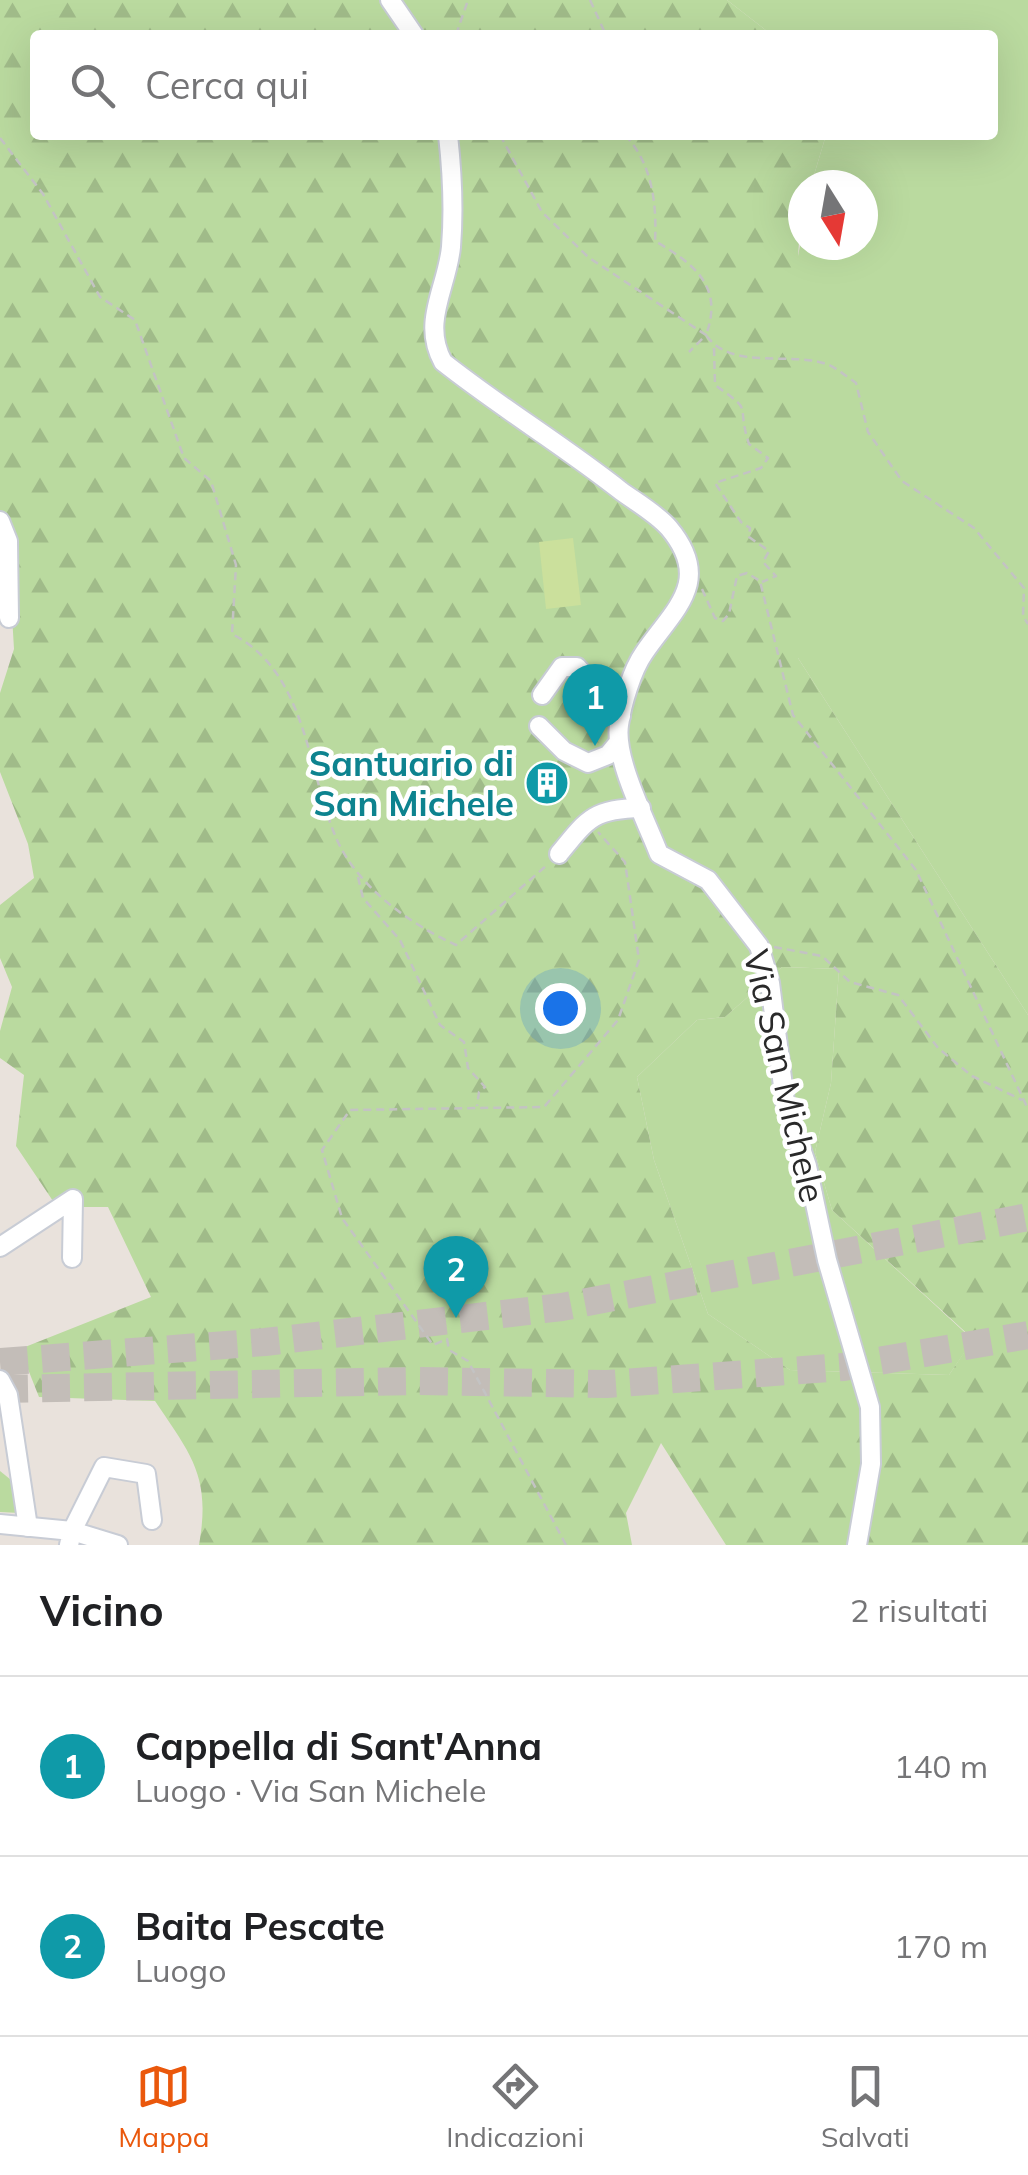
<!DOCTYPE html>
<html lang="it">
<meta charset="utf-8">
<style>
:root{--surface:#fff;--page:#f2f2f2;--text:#202124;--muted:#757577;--line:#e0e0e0;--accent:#ea580c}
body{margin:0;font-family:Mulish,sans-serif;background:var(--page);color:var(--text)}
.compass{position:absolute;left:788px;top:170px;width:90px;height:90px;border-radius:50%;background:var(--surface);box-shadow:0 10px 40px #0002;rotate:169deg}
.you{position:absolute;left:560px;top:1008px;width:35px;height:35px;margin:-25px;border:8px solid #fff;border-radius:50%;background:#1a73e8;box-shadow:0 0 0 15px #1a73e833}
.badge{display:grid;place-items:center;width:65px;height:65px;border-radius:50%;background:var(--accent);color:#fff;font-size:32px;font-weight:700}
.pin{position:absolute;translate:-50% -82px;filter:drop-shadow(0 2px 5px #0008)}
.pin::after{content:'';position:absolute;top:52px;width:35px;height:30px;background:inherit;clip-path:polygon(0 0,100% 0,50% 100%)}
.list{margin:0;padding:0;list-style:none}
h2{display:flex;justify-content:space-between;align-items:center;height:130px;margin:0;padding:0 40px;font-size:42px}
h2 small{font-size:32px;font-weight:400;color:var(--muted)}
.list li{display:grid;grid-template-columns:65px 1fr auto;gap:30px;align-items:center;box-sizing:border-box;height:180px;padding:0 40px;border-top:2px solid var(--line)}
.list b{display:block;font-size:38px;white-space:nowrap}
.list p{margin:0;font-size:32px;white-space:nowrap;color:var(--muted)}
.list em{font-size:32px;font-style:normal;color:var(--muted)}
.icon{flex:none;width:55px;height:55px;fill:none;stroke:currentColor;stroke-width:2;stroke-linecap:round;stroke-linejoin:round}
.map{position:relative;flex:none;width:1028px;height:1545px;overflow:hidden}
.search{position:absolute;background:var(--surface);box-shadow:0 10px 40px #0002;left:30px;right:30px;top:30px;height:110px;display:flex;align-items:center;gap:25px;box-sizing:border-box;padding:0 35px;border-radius:10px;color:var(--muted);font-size:38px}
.sheet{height:490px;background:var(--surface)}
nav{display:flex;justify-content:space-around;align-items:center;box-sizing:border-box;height:140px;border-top:2px solid var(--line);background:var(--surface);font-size:28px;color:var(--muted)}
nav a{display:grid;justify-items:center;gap:5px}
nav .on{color:var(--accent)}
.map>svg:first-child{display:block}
</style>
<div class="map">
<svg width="1028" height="1545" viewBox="0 0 1028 1545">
<defs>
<pattern id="forest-firs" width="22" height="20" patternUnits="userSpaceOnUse" patternTransform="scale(2.5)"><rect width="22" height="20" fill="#bada9f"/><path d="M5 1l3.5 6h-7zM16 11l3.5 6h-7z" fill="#a0bb89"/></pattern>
</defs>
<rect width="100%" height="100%" fill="#e9e2dc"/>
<g fill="#bada9f">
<polygon points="727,0 1028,0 1028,1015 798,658 798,256 803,231 803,245 863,245 863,185 811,185 826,135 993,135 993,35 772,35"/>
<polygon points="782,967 839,969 831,1083 815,1152 832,1210 973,1340 949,1375 790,1370 708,1314 654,1160 637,1077 697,1020 725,1017"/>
<polygon points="0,1471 16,1484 20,1513 0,1512"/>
</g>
<path fill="url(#forest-firs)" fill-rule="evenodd" d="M 0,0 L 727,0 L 772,35 L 35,35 L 35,135 L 826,135 L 811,185 L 803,185 L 798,256 L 798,658 L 1028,1015 L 1028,1545 L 726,1545 L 661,1443 L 626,1513 L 632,1545 L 199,1545 C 211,1477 192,1456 155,1401 L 39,1397 L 20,1349 L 151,1297 L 108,1207 L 57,1207 L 16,1146 L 24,1075 L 0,1058 L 0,1031 L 12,987 L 0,958 L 0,905 L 34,878 L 28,844 L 0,772 L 0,693 L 14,649 L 8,548 L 0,530 ZM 782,967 L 839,969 L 831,1083 L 815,1152 L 832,1210 L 973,1339 L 949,1375 L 790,1370 L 708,1314 L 654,1160 L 637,1077 L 697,1020 L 725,1017 Z"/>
<polygon fill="#cbe09c" points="573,538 581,605 546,609 539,542"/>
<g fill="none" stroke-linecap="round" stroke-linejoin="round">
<g stroke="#c3bdb8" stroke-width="28" stroke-dasharray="28 14" stroke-linecap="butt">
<polyline points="0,1362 265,1342 562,1307 1028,1217"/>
<polyline points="0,1389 414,1381 607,1384 844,1367 1028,1335"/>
</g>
<defs>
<g id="minor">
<polyline points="390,0 414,35"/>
<path d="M 448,135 C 452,171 454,211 451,247 C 447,288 421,322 443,362 C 501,408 563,445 621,491 C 636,502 657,514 669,528 C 714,582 673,610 644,653 C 632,670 622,704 619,725 C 614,759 646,820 659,854 L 708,880 L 759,946 L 770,983 L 785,1102 L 807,1166 L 827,1260 L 870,1407 L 871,1464 L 857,1545"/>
<polyline points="0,521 8,541 9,618"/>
<polyline points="542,695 562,667 577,667 621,716"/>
<polyline points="539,726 564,751 588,763 608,755 618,743"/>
<path d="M 559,854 C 588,818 594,809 641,808"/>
<polyline points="0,1247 73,1199 72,1258"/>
<polyline points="0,1380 8,1395 28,1527"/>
<polyline points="0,1524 72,1531 69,1545"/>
<polyline points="118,1545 72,1531 104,1467 146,1474 152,1520"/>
</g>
</defs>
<use href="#minor" stroke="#c8ccd5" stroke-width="22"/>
<g stroke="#c3c3c3" stroke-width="2.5" stroke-dasharray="8 5" stroke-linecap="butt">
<polyline points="590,0 606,35"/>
<polyline points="456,35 468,0"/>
<polyline points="500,135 542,212 588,257 706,335 689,352"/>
<path d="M 625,135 C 652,163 657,204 655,241 C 694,264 724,286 706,335 C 732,372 792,350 829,365 C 838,369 847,377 856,383 L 868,432 L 902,481 L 974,528 L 1024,588 L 1023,616 L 1028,624"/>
<path d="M 0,138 L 43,194 L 100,297 L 135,320 L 184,458 L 211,481 L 236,565 L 232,634 C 308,673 307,772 337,840 C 359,888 410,924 456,945 L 547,865"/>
<path d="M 714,348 L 715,385 C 756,414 735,401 749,444 L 768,458 L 761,468 L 715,483 L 741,522 L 750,528 L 749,537 L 769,551 L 763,562 L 776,576 L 762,582"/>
<polyline points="702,589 715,618 723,621 729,614 737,576 747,573 760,581 793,715 916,870 1028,1109"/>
<polyline points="358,877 363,898 400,940 440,1025 464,1042 468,1068 485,1087 479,1092 477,1106"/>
<polyline points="774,947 822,956 850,982 898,995 938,1048 972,1076 1022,1100"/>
<polyline points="566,1545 468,1361 449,1350 447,1339 433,1345 342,1218 322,1150 350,1110 544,1107 618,1020 639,960 625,862 598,832"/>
</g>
<use href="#minor" stroke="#fff" stroke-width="18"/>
</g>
<defs>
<symbol id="building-disc" viewBox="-11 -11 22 22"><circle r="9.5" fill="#0f9aa8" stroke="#fff"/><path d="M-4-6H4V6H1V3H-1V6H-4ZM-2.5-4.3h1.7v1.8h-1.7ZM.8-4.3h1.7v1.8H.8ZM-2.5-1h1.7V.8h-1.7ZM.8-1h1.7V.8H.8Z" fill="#fff"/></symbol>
</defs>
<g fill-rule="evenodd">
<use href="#building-disc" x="522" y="758" width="50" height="50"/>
</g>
<g text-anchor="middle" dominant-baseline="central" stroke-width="9" stroke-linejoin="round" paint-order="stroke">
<g font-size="35" font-weight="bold" fill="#0d838f" stroke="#fff" text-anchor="end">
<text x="514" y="763">Santuario di<tspan x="514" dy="40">San Michele</tspan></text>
</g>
<g font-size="35" fill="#292929" stroke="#fff">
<text transform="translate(785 1076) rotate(77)">Via San Michele</text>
</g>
</g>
</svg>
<svg class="compass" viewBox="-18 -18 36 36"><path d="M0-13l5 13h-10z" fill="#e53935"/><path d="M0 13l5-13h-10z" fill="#757577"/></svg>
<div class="you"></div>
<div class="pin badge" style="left:595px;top:746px;background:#0f9aa8">1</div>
<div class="pin badge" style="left:456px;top:1318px;background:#0f9aa8">2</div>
<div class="search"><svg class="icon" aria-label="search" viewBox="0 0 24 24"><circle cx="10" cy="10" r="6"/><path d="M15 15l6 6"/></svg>Cerca qui</div>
</div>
<section class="sheet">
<h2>Vicino<small>2 risultati</small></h2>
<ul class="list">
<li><span class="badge" style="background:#0f9aa8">1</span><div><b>Cappella di Sant'Anna</b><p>Luogo · Via San Michele</p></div><em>140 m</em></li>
<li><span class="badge" style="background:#0f9aa8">2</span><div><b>Baita Pescate</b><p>Luogo</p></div><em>170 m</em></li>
</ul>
</section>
<nav>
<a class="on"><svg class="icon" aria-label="map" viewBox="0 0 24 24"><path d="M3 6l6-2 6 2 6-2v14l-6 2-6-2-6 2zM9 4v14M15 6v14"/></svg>Mappa</a>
<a><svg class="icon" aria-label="directions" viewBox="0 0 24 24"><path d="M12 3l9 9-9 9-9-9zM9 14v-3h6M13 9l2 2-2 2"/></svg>Indicazioni</a>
<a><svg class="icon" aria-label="saved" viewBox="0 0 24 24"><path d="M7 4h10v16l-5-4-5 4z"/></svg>Salvati</a>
</nav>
